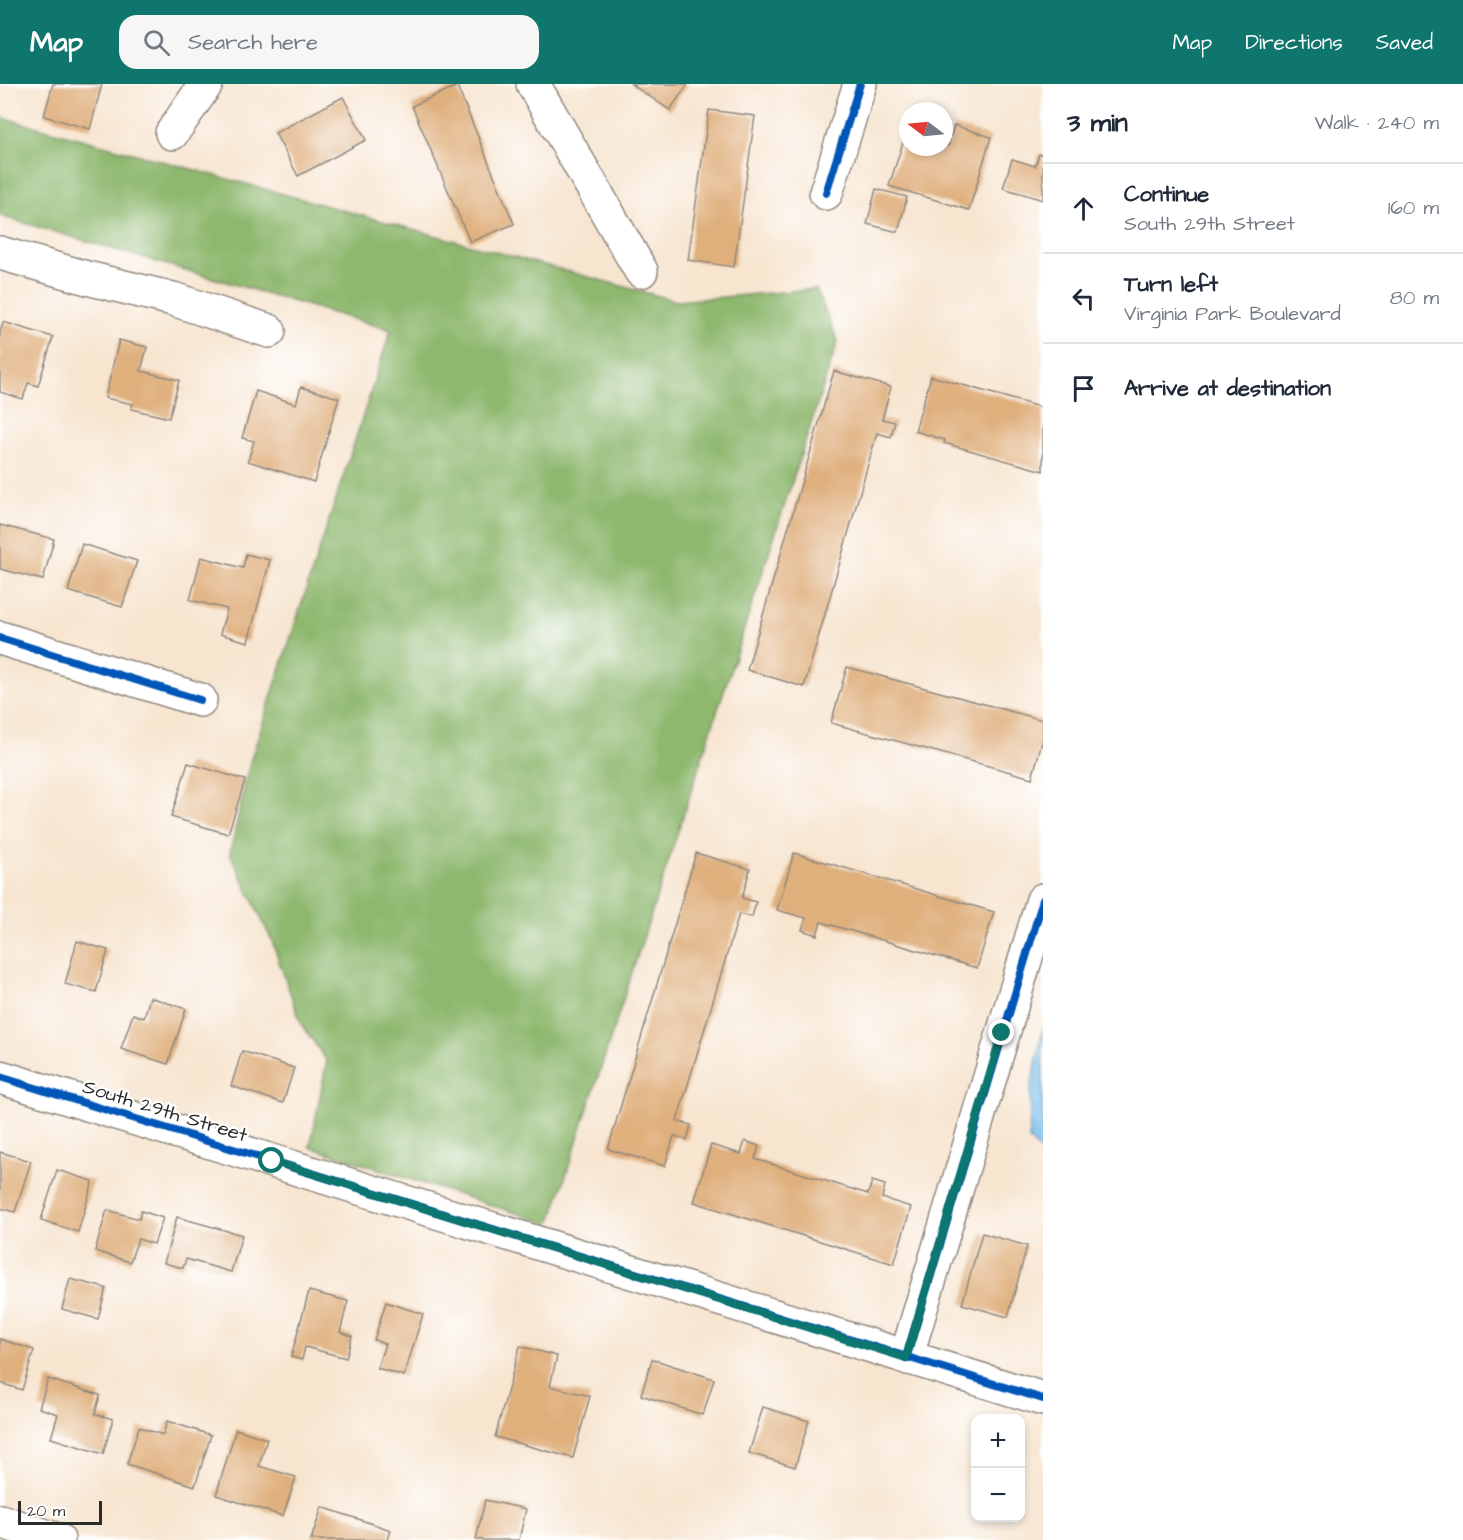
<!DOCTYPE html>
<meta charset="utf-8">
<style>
:root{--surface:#fff;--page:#f6f6f7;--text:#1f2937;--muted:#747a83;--line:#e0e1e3;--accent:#0f766e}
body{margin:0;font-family:"Architects Daughter",sans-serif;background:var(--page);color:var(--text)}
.controls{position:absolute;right:18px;bottom:18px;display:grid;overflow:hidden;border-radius:12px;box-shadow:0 3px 9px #0003}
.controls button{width:54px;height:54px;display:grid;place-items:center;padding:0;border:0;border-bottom:2px solid var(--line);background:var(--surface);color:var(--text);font:30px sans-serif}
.compass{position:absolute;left:899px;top:18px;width:54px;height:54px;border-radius:50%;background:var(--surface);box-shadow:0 3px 9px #0003;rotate:286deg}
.scale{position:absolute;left:18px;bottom:15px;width:84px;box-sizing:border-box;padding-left:6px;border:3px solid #2b2b2b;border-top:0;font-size:16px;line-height:21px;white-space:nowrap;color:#2b2b2b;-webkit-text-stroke:4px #fff;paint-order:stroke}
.stop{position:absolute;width:18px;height:18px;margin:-14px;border:4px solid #0f766e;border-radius:50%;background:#fff}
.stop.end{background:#0f766e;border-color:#fff;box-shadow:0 2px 6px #0008}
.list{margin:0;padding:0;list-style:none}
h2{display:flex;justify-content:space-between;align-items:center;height:78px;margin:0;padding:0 24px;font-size:26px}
h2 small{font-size:20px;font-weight:400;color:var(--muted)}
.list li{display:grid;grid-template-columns:39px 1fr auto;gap:18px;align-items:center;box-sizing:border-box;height:90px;padding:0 24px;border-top:2px solid var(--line)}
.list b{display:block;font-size:22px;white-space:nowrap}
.list p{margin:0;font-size:20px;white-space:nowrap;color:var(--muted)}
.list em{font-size:20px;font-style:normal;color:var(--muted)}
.icon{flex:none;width:33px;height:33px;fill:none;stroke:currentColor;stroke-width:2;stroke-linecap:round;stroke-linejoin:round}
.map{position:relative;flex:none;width:1043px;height:1456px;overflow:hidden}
header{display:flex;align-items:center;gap:36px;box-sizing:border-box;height:84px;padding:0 30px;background:var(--accent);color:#fff}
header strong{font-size:28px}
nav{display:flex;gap:33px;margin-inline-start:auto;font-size:21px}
.search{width:420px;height:54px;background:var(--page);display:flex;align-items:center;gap:15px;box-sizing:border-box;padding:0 21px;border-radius:18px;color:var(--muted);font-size:22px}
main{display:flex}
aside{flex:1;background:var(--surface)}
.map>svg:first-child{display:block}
</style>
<header>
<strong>Map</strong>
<div class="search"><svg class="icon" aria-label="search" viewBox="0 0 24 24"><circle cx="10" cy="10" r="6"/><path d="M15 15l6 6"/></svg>Search here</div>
<nav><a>Map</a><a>Directions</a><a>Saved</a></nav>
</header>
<main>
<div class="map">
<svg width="1043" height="1456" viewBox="0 0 1043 1456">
<rect width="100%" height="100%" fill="#fff"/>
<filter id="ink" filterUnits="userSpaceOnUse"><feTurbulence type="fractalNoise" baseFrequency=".0167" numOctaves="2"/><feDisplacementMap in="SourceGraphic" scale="12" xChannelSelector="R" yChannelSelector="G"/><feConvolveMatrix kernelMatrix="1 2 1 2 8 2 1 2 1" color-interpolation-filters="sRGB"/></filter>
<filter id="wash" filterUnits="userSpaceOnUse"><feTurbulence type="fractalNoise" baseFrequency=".008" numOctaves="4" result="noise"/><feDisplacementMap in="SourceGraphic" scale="24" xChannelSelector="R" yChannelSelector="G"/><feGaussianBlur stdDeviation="1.35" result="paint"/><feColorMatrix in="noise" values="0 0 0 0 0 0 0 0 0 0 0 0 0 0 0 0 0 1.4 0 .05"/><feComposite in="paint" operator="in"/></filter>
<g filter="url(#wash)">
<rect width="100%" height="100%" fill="#f7e5d0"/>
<polygon fill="#8eb86e" stroke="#5c724c" stroke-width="1.5" points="0,33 677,217 816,205 838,257 550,1140 310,1063 327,977 301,940 272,857 230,769 250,678 391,246 0,132"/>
<polygon fill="#75bded" stroke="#50748c" stroke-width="1.5" points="1043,945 1043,1070 1029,1056 1031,1004"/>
<g id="blocks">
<g fill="#dfaf7c">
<polygon points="53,0 102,0 90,45 44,32"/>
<polygon points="631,0 688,0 670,26"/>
<polygon points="457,2 514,140 470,158 412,22"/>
<polygon points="343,13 366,56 298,92 275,49"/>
<polygon points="709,26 755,32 734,183 688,176"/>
<polygon points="954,41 991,53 969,126 889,102 906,49 908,50 908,63 944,63 944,61 948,62"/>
<polygon points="1039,70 1043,71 1043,116 1003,104 1012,75 1035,82"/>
<polygon points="876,105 907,113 898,148 867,140"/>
<polygon points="3,238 53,253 38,302 28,299 23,315 0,308 0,249"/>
<polygon points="119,256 147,263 141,287 179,296 169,334 131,325 133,320 105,314"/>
<polygon points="834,287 891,303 882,335 895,338 891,353 877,349 804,603 747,586"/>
<polygon points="931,292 1043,324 1043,387 944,359 945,356 915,347"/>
<polygon points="301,303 339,314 314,398 248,377 254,357 242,354 256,307 296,320"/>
<polygon points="0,441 54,455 43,496 0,485"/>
<polygon points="82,460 137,477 122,523 68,507"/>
<polygon points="246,470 270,476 248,558 220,550 227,525 190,516 201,473 243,484"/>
<polygon points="847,583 1043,636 1043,655 1032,694 831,639"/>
<polygon points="188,679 245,696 228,750 171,733"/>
<polygon points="696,769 750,785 742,814 756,818 752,833 739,830 677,1037 691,1041 687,1056 674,1052 665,1082 608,1065"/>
<polygon points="794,769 994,828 977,884 821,838 817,851 802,846 806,834 777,826"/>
<polygon points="77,857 108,866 96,908 65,900"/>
<polygon points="150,913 186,925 168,980 121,965 133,930 144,934"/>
<polygon points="242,967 294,984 283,1019 231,1002"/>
<polygon points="745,1057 759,1062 755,1075 868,1110 872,1097 885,1101 882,1114 911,1123 894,1180 694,1118 711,1061 741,1070"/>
<polygon points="0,1068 31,1077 15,1128 0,1124"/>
<polygon points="57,1086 93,1097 78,1148 41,1136"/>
<polygon points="107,1126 139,1135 141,1127 163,1134 154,1160 138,1155 130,1178 95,1167"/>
<polygon points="177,1133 242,1151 231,1188 186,1175 183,1184 164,1179"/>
<polygon points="982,1149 1027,1162 1008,1233 962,1220"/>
<polygon points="70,1195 106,1204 98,1235 62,1225"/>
<polygon points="309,1207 348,1217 340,1248 352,1252 346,1274 305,1263 302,1276 291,1273"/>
<polygon points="386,1218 423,1230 404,1292 377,1284 385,1260 374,1256"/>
<polygon points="0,1255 34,1266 22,1306 0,1299"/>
<polygon points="520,1262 557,1272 550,1302 590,1312 573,1374 495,1353"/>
<polygon points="652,1275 714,1295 703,1331 641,1311"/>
<polygon points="48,1295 100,1311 95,1330 113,1335 103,1370 51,1354 58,1330 39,1324"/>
<polygon points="763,1323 809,1337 795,1383 749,1369"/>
<polygon points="167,1337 211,1351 195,1402 127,1380 139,1343 163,1351"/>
<polygon points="236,1345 267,1355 259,1382 296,1393 283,1432 216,1411"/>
<polygon points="485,1416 526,1425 519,1456 476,1456"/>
<polygon points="322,1423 391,1446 388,1456 311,1456"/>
</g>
</g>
</g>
<g filter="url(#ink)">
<use href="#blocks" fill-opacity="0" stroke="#91887e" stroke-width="1.5"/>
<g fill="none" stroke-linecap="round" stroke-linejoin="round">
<defs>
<g id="minor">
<polyline points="533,0 641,187"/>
<polyline points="172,49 206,0"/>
<polyline points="826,109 860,0"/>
<polyline points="0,169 87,194 173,215 269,247"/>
<polyline points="0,554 200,616"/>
<polyline points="0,993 1043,1315"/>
<polyline points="906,1274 1043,816"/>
<polyline points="0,1437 58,1456"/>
</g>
</defs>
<use href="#minor" stroke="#91887e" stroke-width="36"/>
<use href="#minor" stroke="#fff" stroke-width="33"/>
<defs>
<g id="cycleway">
<polyline points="826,109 860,0"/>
<polyline points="0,554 200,616"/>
<polyline points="0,993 1043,1315"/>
<polyline points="906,1274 1043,816"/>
</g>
</defs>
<use href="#cycleway" stroke="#fff" stroke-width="11"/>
<use href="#cycleway" stroke="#0057b8" stroke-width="8"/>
</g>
</g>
<g fill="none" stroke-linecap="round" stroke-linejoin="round" filter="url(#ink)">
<polyline stroke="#0f766e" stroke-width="8" points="272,1077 906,1274 1002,949"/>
</g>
<g text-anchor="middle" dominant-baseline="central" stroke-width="4.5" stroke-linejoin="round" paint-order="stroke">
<g font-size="20" fill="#2b2b2b" stroke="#fff">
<text transform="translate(165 1027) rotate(17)">South 29th Street</text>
</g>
</g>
</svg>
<div class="controls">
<button>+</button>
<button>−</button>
</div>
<svg class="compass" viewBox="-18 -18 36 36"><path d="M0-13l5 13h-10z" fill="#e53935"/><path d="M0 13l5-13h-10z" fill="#747a83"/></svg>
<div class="scale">20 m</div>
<div class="stop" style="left:272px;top:1077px"></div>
<div class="stop end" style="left:1002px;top:949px"></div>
</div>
<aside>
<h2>3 min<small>Walk · 240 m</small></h2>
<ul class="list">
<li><svg class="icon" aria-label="ahead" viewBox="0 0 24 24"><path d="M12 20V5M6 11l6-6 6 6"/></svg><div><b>Continue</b><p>South 29th Street</p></div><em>160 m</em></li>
<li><svg class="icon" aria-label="left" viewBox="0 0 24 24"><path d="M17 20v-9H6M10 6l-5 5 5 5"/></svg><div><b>Turn left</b><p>Virginia Park Boulevard</p></div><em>80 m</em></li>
<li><svg class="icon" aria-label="arrive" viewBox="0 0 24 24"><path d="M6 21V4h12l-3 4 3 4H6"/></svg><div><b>Arrive at destination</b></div></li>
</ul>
</aside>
</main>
